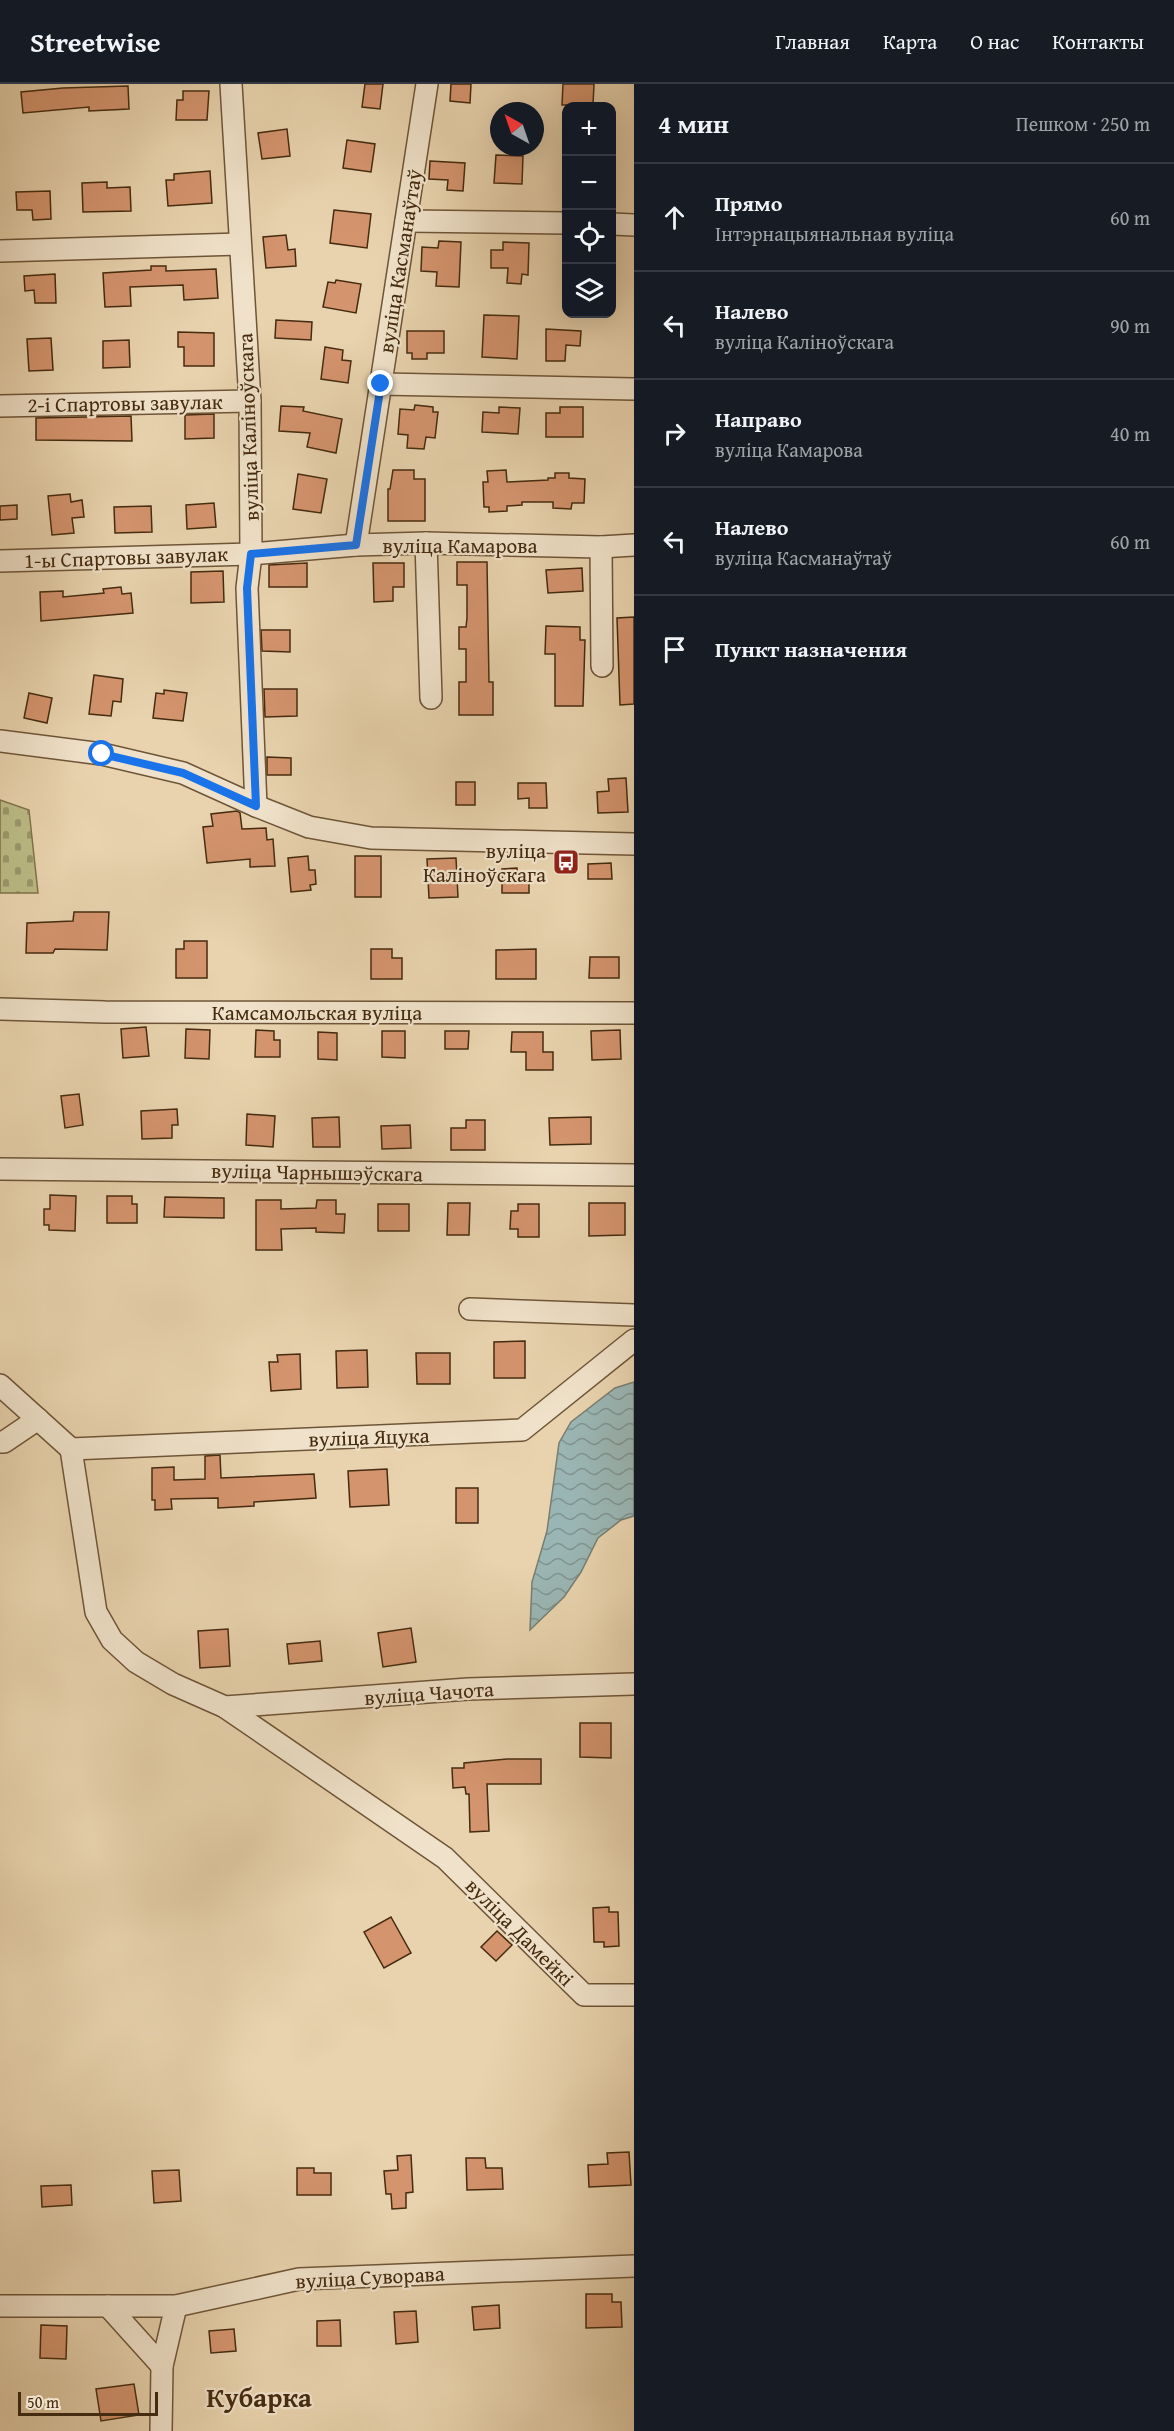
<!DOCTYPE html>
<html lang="ru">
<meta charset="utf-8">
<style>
:root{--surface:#171b24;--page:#242831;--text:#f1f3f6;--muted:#9ea1a6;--line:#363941}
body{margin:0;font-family:"Gentium Book Plus",serif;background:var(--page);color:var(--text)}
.controls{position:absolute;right:18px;top:18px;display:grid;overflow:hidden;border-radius:12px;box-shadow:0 6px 24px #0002}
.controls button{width:54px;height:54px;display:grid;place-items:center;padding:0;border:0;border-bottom:2px solid var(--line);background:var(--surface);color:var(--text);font:30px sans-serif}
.compass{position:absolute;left:490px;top:18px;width:54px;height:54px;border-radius:50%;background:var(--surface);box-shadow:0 6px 24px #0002;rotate:320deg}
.scale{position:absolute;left:18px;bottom:15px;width:140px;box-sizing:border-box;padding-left:6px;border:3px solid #452b0f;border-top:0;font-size:16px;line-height:21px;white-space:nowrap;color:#452b0f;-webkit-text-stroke:4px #f0e2ca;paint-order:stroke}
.stop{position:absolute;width:18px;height:18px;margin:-14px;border:4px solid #1a73e8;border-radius:50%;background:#fff}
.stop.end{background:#1a73e8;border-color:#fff;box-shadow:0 2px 6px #0008}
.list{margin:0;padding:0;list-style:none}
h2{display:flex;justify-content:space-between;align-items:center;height:78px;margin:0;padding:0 24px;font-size:26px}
h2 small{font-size:20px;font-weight:400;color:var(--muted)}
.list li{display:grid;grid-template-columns:39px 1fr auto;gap:18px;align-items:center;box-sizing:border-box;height:108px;padding:0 24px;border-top:2px solid var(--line)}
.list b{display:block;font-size:22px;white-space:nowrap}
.list p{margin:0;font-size:20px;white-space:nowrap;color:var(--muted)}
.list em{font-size:20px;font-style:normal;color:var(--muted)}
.icon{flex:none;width:33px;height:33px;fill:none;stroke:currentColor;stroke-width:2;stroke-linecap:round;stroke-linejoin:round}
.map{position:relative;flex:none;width:634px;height:2347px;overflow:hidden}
header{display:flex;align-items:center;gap:36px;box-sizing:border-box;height:84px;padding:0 30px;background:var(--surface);border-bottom:2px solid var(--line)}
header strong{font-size:28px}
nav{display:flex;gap:33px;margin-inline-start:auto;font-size:21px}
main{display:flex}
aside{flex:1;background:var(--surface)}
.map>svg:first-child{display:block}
</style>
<header>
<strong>Streetwise</strong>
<nav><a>Главная</a><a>Карта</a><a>О нас</a><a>Контакты</a></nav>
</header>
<main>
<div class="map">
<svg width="634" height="2347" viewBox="0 0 634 2347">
<defs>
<pattern id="cemetery-stones" width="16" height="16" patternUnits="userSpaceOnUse" patternTransform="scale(1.5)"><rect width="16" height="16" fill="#bbbb86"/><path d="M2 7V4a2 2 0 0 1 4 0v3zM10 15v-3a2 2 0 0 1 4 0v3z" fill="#9a986c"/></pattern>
<pattern id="water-waves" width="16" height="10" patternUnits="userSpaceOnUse" patternTransform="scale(1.5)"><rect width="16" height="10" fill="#9ab6b4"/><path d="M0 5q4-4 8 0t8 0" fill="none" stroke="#7f9491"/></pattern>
</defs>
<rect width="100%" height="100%" fill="#e8d3ae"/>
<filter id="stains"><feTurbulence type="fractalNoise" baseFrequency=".00333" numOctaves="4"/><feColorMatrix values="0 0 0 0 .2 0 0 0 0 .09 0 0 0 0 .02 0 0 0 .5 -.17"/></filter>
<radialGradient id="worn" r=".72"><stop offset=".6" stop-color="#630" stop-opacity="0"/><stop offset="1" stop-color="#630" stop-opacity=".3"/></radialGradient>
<polygon fill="url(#cemetery-stones)" stroke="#80734a" stroke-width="1.5" points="0,716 29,726 38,809 0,809"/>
<polygon fill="url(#water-waves)" stroke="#787e72" stroke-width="1.5" points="634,1298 634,1432 621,1436 598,1454 581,1488 564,1513 530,1546 532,1498 547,1447 559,1359 571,1338 615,1304"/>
<g fill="#d4946e" stroke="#452b0f" stroke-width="1.5">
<polygon points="365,0 383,0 380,25 362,23"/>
<polygon points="451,0 471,0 470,19 450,17"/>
<polygon points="563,0 594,0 593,21 562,21"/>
<polygon points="128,2 129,25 89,27 89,23 23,29 21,8 63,4"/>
<polygon points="183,7 209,7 207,36 176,36 177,16 183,16"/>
<polygon points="287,45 290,72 262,75 258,49"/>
<polygon points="347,56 375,60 371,88 343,84"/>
<polygon points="496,71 523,72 522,100 494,99"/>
<polygon points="430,77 465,79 463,107 447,106 448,96 429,95"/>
<polygon points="210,87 212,119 168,122 166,96 174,96 174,90"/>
<polygon points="107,98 107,104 130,103 131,127 83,128 82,99"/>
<polygon points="50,107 51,135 33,136 32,126 17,126 16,108"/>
<polygon points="334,126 371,130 367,164 330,159"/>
<polygon points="286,151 288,166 295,165 296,182 266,184 263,153"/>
<polygon points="439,157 461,158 459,203 436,202 437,188 421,187 422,163 438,164"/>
<polygon points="503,158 529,159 528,191 522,190 521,200 507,199 508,184 491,184 491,166 503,166"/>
<polygon points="151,182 166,182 166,187 216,185 218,214 184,216 183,201 130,203 131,222 105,223 103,189 151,186"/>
<polygon points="55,190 56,219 35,219 34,206 25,207 24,192"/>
<polygon points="336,196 361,200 356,229 323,223 328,198 335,199"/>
<polygon points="484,231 519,232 517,275 482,273"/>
<polygon points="276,236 312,238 311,256 275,254"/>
<polygon points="546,245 581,247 580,262 566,261 565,277 546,277"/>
<polygon points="407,247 444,247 444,269 427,269 427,275 412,275 412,269 407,269"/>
<polygon points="178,248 214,249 214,282 184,282 184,263 178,263"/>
<polygon points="51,254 53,286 29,287 27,255"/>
<polygon points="129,256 130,283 103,284 103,257"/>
<polygon points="325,263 343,266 342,276 351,277 348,299 321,295"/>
<polygon points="415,321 433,323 433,328 438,328 435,354 426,353 424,365 407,364 408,351 398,350 400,325 414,326"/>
<polygon points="281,322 304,323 303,327 342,335 336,369 307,363 310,349 279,347"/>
<polygon points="499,323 520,324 518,350 482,348 483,328 499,329"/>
<polygon points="560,323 583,323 583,353 546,353 546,329 560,329"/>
<polygon points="214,330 214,354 185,355 185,331"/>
<polygon points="131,332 132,357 36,356 36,334"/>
<polygon points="393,386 414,386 414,395 425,395 425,437 388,437 388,405 390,405"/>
<polygon points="506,386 507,398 548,396 548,394 555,394 555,389 569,389 569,394 585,395 584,419 572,419 571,425 553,424 553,418 522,418 522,421 507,422 507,427 489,428 489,423 484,423 483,398 488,398 487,387"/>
<polygon points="298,390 327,395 321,429 293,425"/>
<polygon points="70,410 71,418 82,416 84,433 72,434 74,449 52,451 48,412"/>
<polygon points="214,419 216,443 187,445 186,421"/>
<polygon points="17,421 17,435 0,436 0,422"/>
<polygon points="151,422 152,448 115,449 114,423"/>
<polygon points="457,478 487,478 489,598 493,598 493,631 459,631 459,598 466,598 466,565 459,565 459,543 466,543 467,534 467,501 457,501"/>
<polygon points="307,479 307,503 269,503 269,481"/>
<polygon points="373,479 404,479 404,503 393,503 393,517 374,518"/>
<polygon points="582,484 583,507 548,509 546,486"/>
<polygon points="223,487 224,518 191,519 191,488"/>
<polygon points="121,503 122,510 131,509 133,529 41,537 40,508 63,507 63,513 104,509 103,505"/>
<polygon points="634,533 634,620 620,621 617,534"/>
<polygon points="546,542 580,543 580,556 585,556 583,622 555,622 555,570 545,570"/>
<polygon points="261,546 290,546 290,568 262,567"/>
<polygon points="94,591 123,595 121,618 113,617 111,632 89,630"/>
<polygon points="264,605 297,605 297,632 265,633"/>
<polygon points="164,606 187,609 183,637 153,634 156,609 164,610"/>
<polygon points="29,609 52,614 47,639 24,634"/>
<polygon points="267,673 291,674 291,691 267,691"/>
<polygon points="626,694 628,728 598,729 597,708 609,707 608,695"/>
<rect x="456" y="698" width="19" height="23"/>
<polygon points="518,699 546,699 547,724 529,724 529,714 518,715"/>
<polygon points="237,727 240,729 242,745 266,744 267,756 273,755 275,782 250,783 250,775 207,779 203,743 213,742 211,730"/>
<polygon points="308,772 309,786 315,786 316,800 310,801 311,806 291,808 288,774"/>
<rect x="355" y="772" width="26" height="41"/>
<polygon points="456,774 458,813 429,814 427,775"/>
<polygon points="611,779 612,795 588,795 588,780"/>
<polygon points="517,784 517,793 529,793 529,809 502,809 502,785"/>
<polygon points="74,828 109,828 107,866 55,865 53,869 26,869 27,839 73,837"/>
<polygon points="184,857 207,857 207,894 176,894 176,865 184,865"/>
<polygon points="371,865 392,865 392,874 402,874 402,895 371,895"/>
<polygon points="536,865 536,895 496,895 496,866"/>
<polygon points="590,873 619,873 619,894 589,894"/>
<polygon points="146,943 149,972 123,974 121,945"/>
<polygon points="186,945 210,946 209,975 185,974"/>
<polygon points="256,946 274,947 274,956 280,956 280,973 255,973"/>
<polygon points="620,946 621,975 592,976 591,947"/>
<polygon points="382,947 405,947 405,974 382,973"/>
<polygon points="445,947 469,947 468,965 445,965"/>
<polygon points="318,948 337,949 337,976 318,975"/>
<polygon points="512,948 543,948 543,968 553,968 553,986 526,986 526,968 511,968"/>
<polygon points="79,1010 83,1041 65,1044 61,1012"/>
<polygon points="177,1025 178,1041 172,1041 172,1054 142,1055 141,1027"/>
<polygon points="247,1030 275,1032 273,1063 246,1061"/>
<polygon points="339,1033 340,1063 313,1063 312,1034"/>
<polygon points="591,1033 591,1060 550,1061 549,1034"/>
<polygon points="466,1036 485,1036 485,1066 451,1066 451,1044 466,1044"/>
<polygon points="410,1041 411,1064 382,1065 381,1042"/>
<polygon points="50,1111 76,1112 75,1147 49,1146 49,1141 44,1141 44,1125 50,1125"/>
<polygon points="107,1112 132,1112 132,1120 137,1120 137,1139 107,1139"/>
<polygon points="165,1113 224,1114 224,1134 164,1133"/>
<polygon points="256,1116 281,1116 281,1125 316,1124 317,1116 336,1116 336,1130 345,1130 344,1149 316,1148 316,1144 281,1145 282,1166 256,1166"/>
<polygon points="448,1119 470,1119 469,1151 447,1151"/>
<polygon points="589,1119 625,1119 625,1151 589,1152"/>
<rect x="378" y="1120" width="31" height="27"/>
<polygon points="518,1120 539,1120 539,1153 518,1153 518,1145 510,1145 511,1127 518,1127"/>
<polygon points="525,1257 525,1294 494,1294 494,1258"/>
<polygon points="367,1266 368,1303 337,1304 336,1267"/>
<polygon points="416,1269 450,1269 450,1300 417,1300"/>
<polygon points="300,1270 301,1305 271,1307 269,1278 278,1278 277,1271"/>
<polygon points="220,1371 221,1394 314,1390 316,1414 254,1418 254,1422 218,1424 218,1414 171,1415 172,1425 155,1426 155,1416 152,1416 152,1384 174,1383 174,1396 205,1395 205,1372"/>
<polygon points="387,1385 389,1421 350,1423 348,1387"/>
<rect x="456" y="1404" width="22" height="35"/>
<polygon points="411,1544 416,1578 383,1583 378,1549"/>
<polygon points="228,1545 230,1582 200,1584 198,1547"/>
<polygon points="320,1557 322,1577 289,1580 287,1560"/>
<polygon points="580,1639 611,1639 611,1674 580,1673"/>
<polygon points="507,1675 541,1675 541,1700 487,1700 489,1747 470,1748 469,1710 466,1710 465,1703 453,1704 452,1684 464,1684 464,1679"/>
<polygon points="609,1823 609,1828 618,1828 619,1862 604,1863 604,1858 594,1858 593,1824"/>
<polygon points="391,1833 411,1869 384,1884 364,1848"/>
<polygon points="497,1847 512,1861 496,1877 481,1863"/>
<polygon points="629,2068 631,2101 589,2103 588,2081 608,2080 607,2069"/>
<polygon points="411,2071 413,2108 406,2109 406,2124 392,2125 391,2110 386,2110 384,2087 398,2086 397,2072"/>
<polygon points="466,2074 485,2074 486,2084 502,2084 503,2105 467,2106"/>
<polygon points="297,2084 314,2084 314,2089 331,2089 331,2111 297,2111"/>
<polygon points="179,2086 181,2117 154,2119 152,2087"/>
<polygon points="71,2101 72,2121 42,2123 41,2102"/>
<polygon points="586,2210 612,2210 612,2218 621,2218 622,2243 586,2244"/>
<polygon points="499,2221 500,2244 474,2246 472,2223"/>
<polygon points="416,2227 418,2258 396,2260 394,2228"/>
<polygon points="340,2236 341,2262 317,2262 317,2237"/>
<polygon points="41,2241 67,2242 66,2275 40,2274"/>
<polygon points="234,2245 236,2267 211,2269 209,2247"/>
<polygon points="134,2300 139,2331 101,2337 96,2305"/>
</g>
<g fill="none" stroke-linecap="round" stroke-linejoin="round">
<defs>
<g id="minor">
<polyline points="231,0 250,317 251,470 247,504 256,722"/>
<polyline points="406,137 566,139"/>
<polyline points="612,140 634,141"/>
<polyline points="0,167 240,160"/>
<polyline points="381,300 634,305"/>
<polyline points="0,322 250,317"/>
<polyline points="426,459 431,614"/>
<polyline points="356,461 427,0"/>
<polyline points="601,463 602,582"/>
<polyline points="0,477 251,470 356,461 426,459 601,463 634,461"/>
<polyline points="0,657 102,670 183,689 256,722 309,743 371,754 634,760"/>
<polyline points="0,925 105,928 634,929"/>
<polyline points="0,1085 634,1091"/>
<polyline points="470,1225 634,1231"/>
<polyline points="0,1301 71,1365"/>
<polyline points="0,1358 4,1358 38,1335"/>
<polyline points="71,1365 96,1528 112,1556 136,1578 173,1600 225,1623 445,1774 584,1911 634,1911"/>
<polyline points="71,1365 522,1346 634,1256"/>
<polyline points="225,1623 468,1605 634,1600"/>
<polyline points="0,2222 176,2222 299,2195 634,2182"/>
<polyline points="108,2222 162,2282"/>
<polyline points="161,2347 162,2282 176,2222"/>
</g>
</defs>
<use href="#minor" stroke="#6e5537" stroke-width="24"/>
<use href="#minor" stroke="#f0e2ca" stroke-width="21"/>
</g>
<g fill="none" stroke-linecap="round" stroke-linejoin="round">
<polyline stroke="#1a73e8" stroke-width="8" points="102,670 183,689 256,722 247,504 251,470 356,461 381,300"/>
</g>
<defs>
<symbol id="bus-square" viewBox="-11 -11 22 22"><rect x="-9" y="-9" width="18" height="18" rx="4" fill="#8f2418" stroke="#f0e2ca"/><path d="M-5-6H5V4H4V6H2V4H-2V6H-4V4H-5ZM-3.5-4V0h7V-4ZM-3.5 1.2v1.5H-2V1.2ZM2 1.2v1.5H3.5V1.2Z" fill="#fff"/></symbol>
</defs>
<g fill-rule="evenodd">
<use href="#bus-square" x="551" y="763" width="30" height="30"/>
</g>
<g text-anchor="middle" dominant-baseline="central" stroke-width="4.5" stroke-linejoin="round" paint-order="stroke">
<g font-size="21" fill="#452b0f" stroke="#f0e2ca">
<text transform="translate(400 177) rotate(-81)">вуліца Касманаўтаў</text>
<text transform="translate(125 319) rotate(-1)">2-і Спартовы завулак</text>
<text transform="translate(248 343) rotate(-92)">вуліца Каліноўскага</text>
<text x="460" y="461">вуліца Камарова</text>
<text transform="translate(126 473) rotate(-2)">1-ы Спартовы завулак</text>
<text x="317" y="928">Камсамольская вуліца</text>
<text transform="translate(317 1088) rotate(1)">вуліца Чарнышэўскага</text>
<text transform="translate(369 1353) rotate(-2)">вуліца Яцука</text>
<text transform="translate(429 1609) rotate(-4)">вуліца Чачота</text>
<text transform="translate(520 1848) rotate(45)">вуліца Дамейкі</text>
<text transform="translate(370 2193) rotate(-3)">вуліца Суворава</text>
</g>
<g font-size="21" fill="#452b0f" stroke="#f0e2ca" text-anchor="end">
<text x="546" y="766">вуліца<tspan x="546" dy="24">Каліноўскага</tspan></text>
</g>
<g font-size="27" font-weight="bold" fill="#452b0f" stroke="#f0e2ca">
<text x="259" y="2313">Кубарка</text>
</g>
</g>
<rect width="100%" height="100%" filter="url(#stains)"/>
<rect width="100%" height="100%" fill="url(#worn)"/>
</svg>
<div class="controls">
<button>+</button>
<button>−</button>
<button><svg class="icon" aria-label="locate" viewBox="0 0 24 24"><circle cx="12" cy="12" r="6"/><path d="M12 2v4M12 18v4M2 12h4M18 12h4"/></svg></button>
<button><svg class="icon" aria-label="layers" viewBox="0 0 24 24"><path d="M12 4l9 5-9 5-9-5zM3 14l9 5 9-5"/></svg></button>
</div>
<svg class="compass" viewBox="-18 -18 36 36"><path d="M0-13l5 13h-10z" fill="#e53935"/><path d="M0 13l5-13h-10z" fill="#9ea1a6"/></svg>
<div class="scale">50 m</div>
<div class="stop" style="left:102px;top:670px"></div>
<div class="stop end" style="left:381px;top:300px"></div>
</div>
<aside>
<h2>4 мин<small>Пешком · 250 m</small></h2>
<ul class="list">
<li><svg class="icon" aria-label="ahead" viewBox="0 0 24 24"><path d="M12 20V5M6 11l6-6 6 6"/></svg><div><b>Прямо</b><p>Інтэрнацыянальная вуліца</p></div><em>60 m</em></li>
<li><svg class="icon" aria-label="left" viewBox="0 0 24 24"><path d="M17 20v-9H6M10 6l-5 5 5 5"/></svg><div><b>Налево</b><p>вуліца Каліноўскага</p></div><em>90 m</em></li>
<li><svg class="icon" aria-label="right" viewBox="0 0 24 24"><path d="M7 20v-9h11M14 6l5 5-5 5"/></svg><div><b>Направо</b><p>вуліца Камарова</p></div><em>40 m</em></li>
<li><svg class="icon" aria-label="left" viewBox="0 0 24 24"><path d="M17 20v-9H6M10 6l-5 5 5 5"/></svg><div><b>Налево</b><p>вуліца Касманаўтаў</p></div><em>60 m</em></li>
<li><svg class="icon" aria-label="arrive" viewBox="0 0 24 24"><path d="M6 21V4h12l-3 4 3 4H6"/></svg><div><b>Пункт назначения</b></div></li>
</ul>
</aside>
</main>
